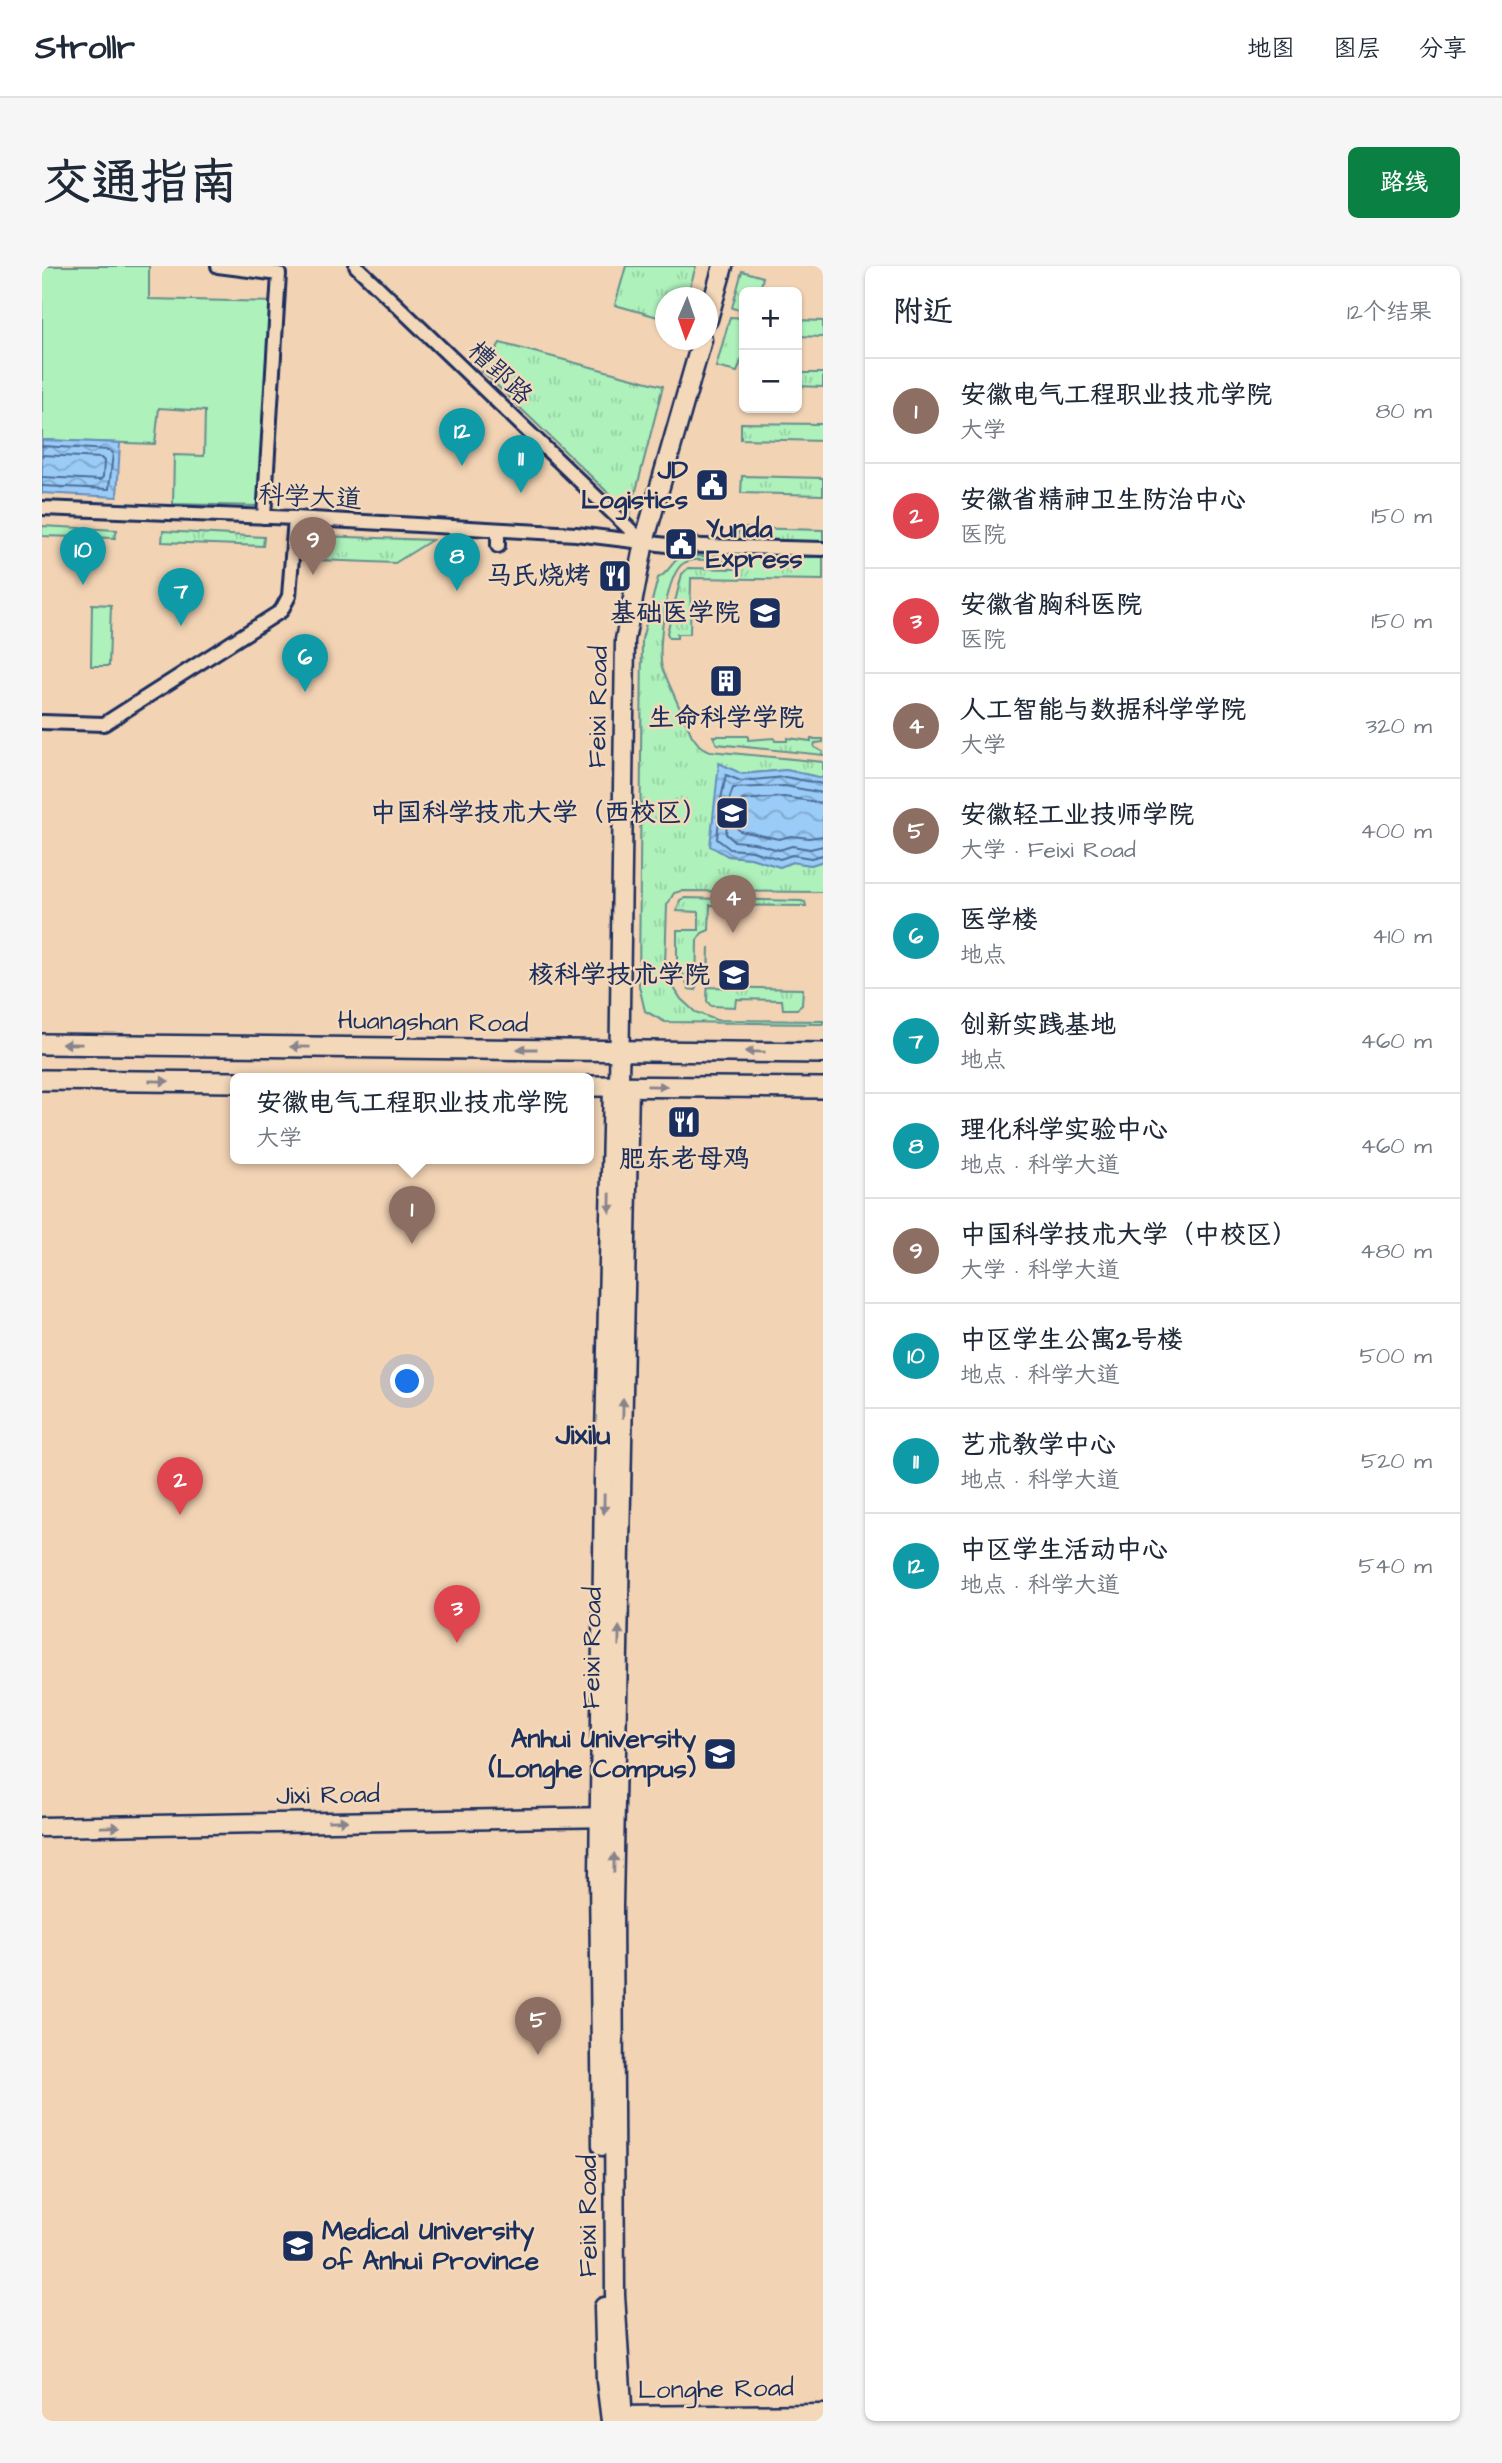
<!DOCTYPE html>
<html lang="zh">
<meta charset="utf-8">
<style>
:root{--surface:#fff;--page:#f6f6f7;--text:#1f2937;--muted:#747a83;--line:#e0e1e3;--accent:#0b8043}
body{margin:0;font-family:"Architects Daughter","LXGW WenKai TC",sans-serif;background:var(--page);color:var(--text)}
.controls{position:absolute;right:21px;top:21px;display:grid;overflow:hidden;border-radius:10px;box-shadow:0 2px 5px #0004}
.controls button{width:63px;height:63px;display:grid;place-items:center;padding:0;border:0;border-bottom:2px solid var(--line);background:var(--surface);color:var(--text);font:35px sans-serif}
.compass{position:absolute;left:613px;top:21px;width:63px;height:63px;border-radius:50%;background:var(--surface);box-shadow:0 2px 5px #0004;rotate:182deg}
.you{position:absolute;left:366px;top:1116px;width:24px;height:24px;margin:-18px;border:5px solid #fff;border-radius:50%;background:#1a73e8;box-shadow:0 0 0 10px #1a73e833}
.badge{display:grid;place-items:center;width:46px;height:46px;border-radius:50%;background:var(--accent);color:#fff;font-size:23px;font-weight:700}
.pin{position:absolute;translate:-50% -58px;filter:drop-shadow(0 2px 4px #0008)}
.pin::after{content:'';position:absolute;top:37px;width:24px;height:21px;background:inherit;clip-path:polygon(0 0,100% 0,50% 100%)}
.popup{position:absolute;left:188px;top:807px;width:364px;height:91px;box-sizing:border-box;display:grid;place-content:center;border-radius:10px;background:var(--surface);filter:drop-shadow(0 2px 5px #0005);font-size:23px;white-space:nowrap;color:var(--muted)}
.popup b{font-size:26px;color:var(--text)}
.popup::after{content:'';position:absolute;left:50%;top:100%;margin-left:-14px;border:14px solid transparent;border-top-color:var(--surface)}
.list{margin:0;padding:0;list-style:none}
h2{display:flex;justify-content:space-between;align-items:center;height:91px;margin:0;padding:0 28px;font-size:30px}
h2 small{font-size:23px;font-weight:400;color:var(--muted)}
.list li{display:grid;grid-template-columns:46px 1fr auto;gap:21px;align-items:center;box-sizing:border-box;height:105px;padding:0 28px;border-top:2px solid var(--line)}
.list b{display:block;font-size:26px;white-space:nowrap}
.list p{margin:0;font-size:23px;white-space:nowrap;color:var(--muted)}
.list em{font-size:23px;font-style:normal;color:var(--muted)}
.map{position:relative;flex:none;width:781px;height:2155px;overflow:hidden;border-radius:10px}
header{display:flex;align-items:center;gap:42px;box-sizing:border-box;height:98px;padding:0 35px;background:var(--surface);border-bottom:2px solid var(--line)}
header strong{font-size:33px}
nav{display:flex;gap:38px;margin-inline-start:auto;font-size:24px}
.intro{display:flex;align-items:center;justify-content:space-between;box-sizing:border-box;height:168px;padding:0 42px}
h1{margin:0;font-size:49px}
.button{padding:18px 32px;border-radius:10px;background:var(--accent);color:#fff;font-size:24px;font-weight:700}
main{display:flex;gap:42px;padding:0 42px}
aside{flex:1;background:var(--surface);border-radius:10px;box-shadow:0 2px 5px #0004}
.map>svg:first-child{display:block}
</style>
<header>
<strong>Strollr</strong>
<nav><a>地图</a><a>图层</a><a>分享</a></nav>
</header>
<div class="intro"><h1>交通指南</h1><a class="button">路线</a></div>
<main>
<div class="map">
<svg width="781" height="2155" viewBox="0 0 781 2155">
<defs>
<pattern id="grass-tufts" width="24" height="20" patternUnits="userSpaceOnUse" patternTransform="scale(1.75)"><rect width="24" height="20" fill="#aef1bb"/><path d="M3 7l-1-3M5 7V3M7 7l1-3M15 17l-1-3M17 17v-4M19 17l1-3" fill="none" stroke="#95cfa3"/></pattern>
<pattern id="water-waves" width="16" height="10" patternUnits="userSpaceOnUse" patternTransform="scale(1.75)"><rect width="16" height="10" fill="#9accf7"/><path d="M0 5q4-4 8 0t8 0" fill="none" stroke="#7da6cb"/></pattern>
</defs>
<rect width="100%" height="100%" fill="#f2d3b4"/>
<filter id="ink" filterUnits="userSpaceOnUse"><feTurbulence type="fractalNoise" baseFrequency=".0143" numOctaves="2"/><feDisplacementMap in="SourceGraphic" scale="14" xChannelSelector="R" yChannelSelector="G"/><feConvolveMatrix kernelMatrix="1 2 1 2 8 2 1 2 1" color-interpolation-filters="sRGB"/></filter>
<g filter="url(#ink)">
<g fill="url(#grass-tufts)" stroke="#64908c" stroke-width="2">
<polygon points="584,0 654,0 645,31 624,32 623,53 573,39"/>
<polygon points="700,5 721,11 718,26 702,26 702,45 690,42"/>
<polygon points="688,51 702,52 702,88 695,106 674,101"/>
<polygon points="755,54 781,55 781,71 755,70"/>
<polygon points="458,77 621,120 588,248 438,103 447,96"/>
<polygon points="755,107 781,107 781,121 755,120"/>
<polygon points="699,157 781,158 781,175 699,173"/>
<polygon points="700,210 781,212 781,229 699,227"/>
<polygon points="0,260 75,264 73,272 0,270"/>
<polygon points="697,262 781,264 781,278 699,277 695,274"/>
<polygon points="121,265 222,271 221,280 120,276"/>
<polygon points="278,270 390,274 353,297 277,294"/>
<path d="M 641,289 L 687,292 L 685,295 C 673,295 652,291 642,297 C 624,307 615,382 620,402 L 650,470 L 658,480 L 668,485 L 781,496 L 781,512 L 744,504 L 700,508 L 677,584 L 686,590 L 709,592 L 738,601 L 750,596 L 769,599 L 781,595 L 781,626 L 639,625 L 632,627 L 625,639 L 623,699 L 629,717 L 639,733 L 653,746 L 674,754 L 781,755 L 781,758 L 623,756 L 603,745 L 597,720 L 600,373 L 616,312 C 629,305 629,295 641,289 Z"/>
<polygon points="701,291 781,291 781,314 649,312 648,368 635,368 635,372 627,372 625,367 640,308 646,302 693,303"/>
<polygon points="671,470 706,470 706,474 732,472 733,475 745,475 745,472 769,475 769,473 781,473 781,476 773,477 772,481 781,486 781,489 675,478"/>
<polygon points="643,632 759,635 763,636 764,640 668,639 667,664 660,667 655,674 654,724 647,723 635,695 635,664 657,664 657,646 635,645 638,634"/>
<polygon points="667,681 666,721 761,723 760,739 755,743 741,743 740,734 694,733 693,741 669,740 665,735"/>
</g>
<g fill="#aef1bb" stroke="#64908c" stroke-width="2">
<polygon points="0,0 107,0 107,33 233,36 217,240 131,238 132,189 162,190 163,145 117,142 113,178 0,174"/>
<polygon points="50,338 69,339 67,400 49,400"/>
</g>
<g fill="url(#water-waves)" stroke="#678dba" stroke-width="2">
<polygon points="0,174 78,177 75,231 0,227"/>
<polygon points="677,497 700,508 744,504 781,512 781,595 769,599 750,596 738,601 709,592 686,590 668,580"/>
</g>
<g fill="none" stroke-linecap="round" stroke-linejoin="round">
<g stroke="#4e6e9b" stroke-width="2">
<polyline points="0,180 67,184 71,187 67,223 0,220"/>
<polyline points="0,189 59,192 62,195 61,211 58,214 0,211"/>
<polyline points="781,518 743,511 699,515 684,509 679,533 675,573 688,583 710,585 738,593 750,589 769,592 781,589"/>
<polyline points="781,527 743,520 691,522 687,534 684,568 692,575 712,577 737,584 750,580 768,583 781,580"/>
<polyline points="781,537 742,531 700,534 698,537 695,562 698,565 737,573 749,570 767,572 781,570"/>
</g>
<defs>
<g id="street">
<polyline points="176,0 237,8 222,251"/>
<polyline points="314,0 601,276"/>
<polyline points="0,242 253,252 534,268 625,279 781,283"/>
<polyline points="456,280 456,264"/>
<polyline points="0,456 62,458 239,345 247,330 253,252"/>
</g>
<g id="secondary">
<polyline points="666,53 681,0"/>
<polyline points="577,820 583,374 602,276 660,74"/>
<polyline points="0,1561 570,1551"/>
<polyline points="560,1880 557,1609 562,1215 571,820"/>
<polyline points="562,2041 564,2115 569,2155"/>
<polyline points="571,2150 781,2148"/>
<polyline points="581,2155 573,2029 571,1639 587,820"/>
</g>
<g id="primary">
<polyline points="0,778 781,787"/>
<polyline points="0,814 193,816"/>
<polyline points="547,820 781,822"/>
</g>
</defs>
<use href="#street" stroke="#1b2f5e" stroke-width="18"/>
<use href="#secondary" stroke="#1b2f5e" stroke-width="23"/>
<use href="#primary" stroke="#1b2f5e" stroke-width="24"/>
<use href="#street" stroke="#f3d8ba" stroke-width="12"/>
<use href="#secondary" stroke="#f3d8ba" stroke-width="18"/>
<use href="#primary" stroke="#f3d8ba" stroke-width="19"/>
</g>
<defs><path id="oneway-solid" d="M-6-.8H1V-3.2L6.5 0L1 3.2V.8H-6Z" transform="scale(1.75)"/></defs>
<g fill="#87848c">
<use href="#oneway-solid" transform="translate(30 778) rotate(-179)"/>
<use href="#oneway-solid" transform="translate(258 781) rotate(-179)"/>
<use href="#oneway-solid" transform="translate(485 783) rotate(-180)"/>
<use href="#oneway-solid" transform="translate(713 786) rotate(-179)"/>
<use href="#oneway-solid" transform="translate(117 815) rotate(1)"/>
<use href="#oneway-solid" transform="translate(615 820) rotate(1)"/>
<use href="#oneway-solid" transform="translate(568 937) rotate(91)"/>
<use href="#oneway-solid" transform="translate(581 1142) rotate(-89)"/>
<use href="#oneway-solid" transform="translate(562 1238) rotate(91)"/>
<use href="#oneway-solid" transform="translate(577 1370) rotate(-89)"/>
<use href="#oneway-solid" transform="translate(296 1555) rotate(-1)"/>
<use href="#oneway-solid" transform="translate(68 1561) rotate(-1)"/>
<use href="#oneway-solid" transform="translate(572 1597) rotate(-89)"/>
</g>
</g>
<defs>
<symbol id="civic-square" viewBox="-11 -11 22 22"><rect x="-9" y="-9" width="18" height="18" rx="4" fill="#1b2f5e" stroke="#f3d8ba"/><path d="M-.6-6.5H3V-4.5H.6V-3L4-1V1h2V6H-6V1h2V-1L-.6-3ZM-1.2 2.5V6h2.4V2.5Z" fill="#fff"/></symbol>
<symbol id="restaurant-square" viewBox="-11 -11 22 22"><rect x="-9" y="-9" width="18" height="18" rx="4" fill="#1b2f5e" stroke="#f3d8ba"/><path d="M-5-6h1v4h1v-4h1v4h1v-4h1v5L-1.5 .5V6h-2V.5L-5-1ZM5-6V6H3V1.5H1.5Q1.5-4 5-6Z" fill="#fff"/></symbol>
<symbol id="university-square" viewBox="-11 -11 22 22"><rect x="-9" y="-9" width="18" height="18" rx="4" fill="#1b2f5e" stroke="#f3d8ba"/><path d="M0-5L7-2L0 1L-7-2ZM-4 1L0 2.5L4 1V4Q0 6-4 4Z" fill="#fff"/></symbol>
<symbol id="building-square" viewBox="-11 -11 22 22"><rect x="-9" y="-9" width="18" height="18" rx="4" fill="#1b2f5e" stroke="#f3d8ba"/><path d="M-4-6H4V6H1V3H-1V6H-4ZM-2.5-4.3h1.7v1.8h-1.7ZM.8-4.3h1.7v1.8H.8ZM-2.5-1h1.7V.8h-1.7ZM.8-1h1.7V.8H.8Z" fill="#fff"/></symbol>
</defs>
<g fill-rule="evenodd">
<use href="#civic-square" x="651" y="200" width="38" height="38"/>
<use href="#civic-square" x="620" y="259" width="38" height="38"/>
<use href="#restaurant-square" x="554" y="291" width="38" height="38"/>
<use href="#university-square" x="704" y="328" width="38" height="38"/>
<use href="#building-square" x="665" y="396" width="38" height="38"/>
<use href="#university-square" x="671" y="528" width="38" height="38"/>
<use href="#university-square" x="673" y="690" width="38" height="38"/>
<use href="#restaurant-square" x="623" y="837" width="38" height="38"/>
<use href="#university-square" x="659" y="1469" width="38" height="38"/>
<use href="#university-square" x="237" y="1961" width="38" height="38"/>
</g>
<g text-anchor="middle" dominant-baseline="central" stroke-width="5" stroke-linejoin="round" paint-order="stroke">
<g font-size="26" fill="#1b2f5e" stroke="#f3d8ba">
<text transform="translate(458 107) rotate(44)">槽郢路</text>
<text transform="translate(268 231) rotate(3)">科学大道</text>
<text transform="translate(556 441) rotate(-89)">Feixi Road</text>
<text transform="translate(391 756) rotate(1)">Huangshan Road</text>
<text transform="translate(550 1382) rotate(-89)">Feixi Road</text>
<text transform="translate(286 1529) rotate(-1)">Jixi Road</text>
<text transform="translate(546 1950) rotate(-90)">Feixi Road</text>
<text transform="translate(674 2123) rotate(-1)">Longhe Road</text>
</g>
<g font-size="26" font-weight="bold" fill="#1b2f5e" stroke="#f3d8ba" text-anchor="end">
<text x="646" y="204">JD<tspan x="646" dy="30">Logistics</tspan></text>
<text x="664" y="263" text-anchor="start">Yunda<tspan x="664" dy="30">Express</tspan></text>
<text x="548" y="310">马氏烧烤</text>
<text x="698" y="347">基础医学院</text>
<text x="684" y="452" text-anchor="middle">生命科学学院</text>
<text x="666" y="547">中国科学技术大学（西校区）</text>
<text x="668" y="709">核科学技术学院</text>
<text x="642" y="893" text-anchor="middle">肥东老母鸡</text>
<text x="654" y="1473">Anhui University<tspan x="654" dy="30">(Longhe Compus)</tspan></text>
<text x="280" y="1965" text-anchor="start">Medical University<tspan x="280" dy="30">of Anhui Province</tspan></text>
</g>
<g font-size="28" font-weight="bold" fill="#1b2f5e" stroke="#f3d8ba">
<text x="541" y="1169">Jixilu</text>
</g>
</g>
</svg>
<div class="controls">
<button>+</button>
<button>−</button>
</div>
<svg class="compass" viewBox="-18 -18 36 36"><path d="M0-13l5 13h-10z" fill="#e53935"/><path d="M0 13l5-13h-10z" fill="#747a83"/></svg>
<div class="you"></div>
<div class="pin badge" style="left:370px;top:978px;background:#8d6e63">1</div>
<div class="popup"><b>安徽电气工程职业技术学院</b>大学</div>
<div class="pin badge" style="left:138px;top:1249px;background:#e0444e">2</div>
<div class="pin badge" style="left:415px;top:1377px;background:#e0444e">3</div>
<div class="pin badge" style="left:691px;top:667px;background:#8d6e63">4</div>
<div class="pin badge" style="left:496px;top:1789px;background:#8d6e63">5</div>
<div class="pin badge" style="left:263px;top:426px;background:#0f9aa8">6</div>
<div class="pin badge" style="left:139px;top:360px;background:#0f9aa8">7</div>
<div class="pin badge" style="left:415px;top:325px;background:#0f9aa8">8</div>
<div class="pin badge" style="left:271px;top:309px;background:#8d6e63">9</div>
<div class="pin badge" style="left:41px;top:319px;background:#0f9aa8">10</div>
<div class="pin badge" style="left:479px;top:227px;background:#0f9aa8">11</div>
<div class="pin badge" style="left:420px;top:200px;background:#0f9aa8">12</div>
</div>
<aside>
<h2>附近<small>12个结果</small></h2>
<ul class="list">
<li><span class="badge" style="background:#8d6e63">1</span><div><b>安徽电气工程职业技术学院</b><p>大学</p></div><em>80 m</em></li>
<li><span class="badge" style="background:#e0444e">2</span><div><b>安徽省精神卫生防治中心</b><p>医院</p></div><em>150 m</em></li>
<li><span class="badge" style="background:#e0444e">3</span><div><b>安徽省胸科医院</b><p>医院</p></div><em>150 m</em></li>
<li><span class="badge" style="background:#8d6e63">4</span><div><b>人工智能与数据科学学院</b><p>大学</p></div><em>320 m</em></li>
<li><span class="badge" style="background:#8d6e63">5</span><div><b>安徽轻工业技师学院</b><p>大学 · Feixi Road</p></div><em>400 m</em></li>
<li><span class="badge" style="background:#0f9aa8">6</span><div><b>医学楼</b><p>地点</p></div><em>410 m</em></li>
<li><span class="badge" style="background:#0f9aa8">7</span><div><b>创新实践基地</b><p>地点</p></div><em>460 m</em></li>
<li><span class="badge" style="background:#0f9aa8">8</span><div><b>理化科学实验中心</b><p>地点 · 科学大道</p></div><em>460 m</em></li>
<li><span class="badge" style="background:#8d6e63">9</span><div><b>中国科学技术大学（中校区）</b><p>大学 · 科学大道</p></div><em>480 m</em></li>
<li><span class="badge" style="background:#0f9aa8">10</span><div><b>中区学生公寓2号楼</b><p>地点 · 科学大道</p></div><em>500 m</em></li>
<li><span class="badge" style="background:#0f9aa8">11</span><div><b>艺术教学中心</b><p>地点 · 科学大道</p></div><em>520 m</em></li>
<li><span class="badge" style="background:#0f9aa8">12</span><div><b>中区学生活动中心</b><p>地点 · 科学大道</p></div><em>540 m</em></li>
</ul>
</aside>
</main>
